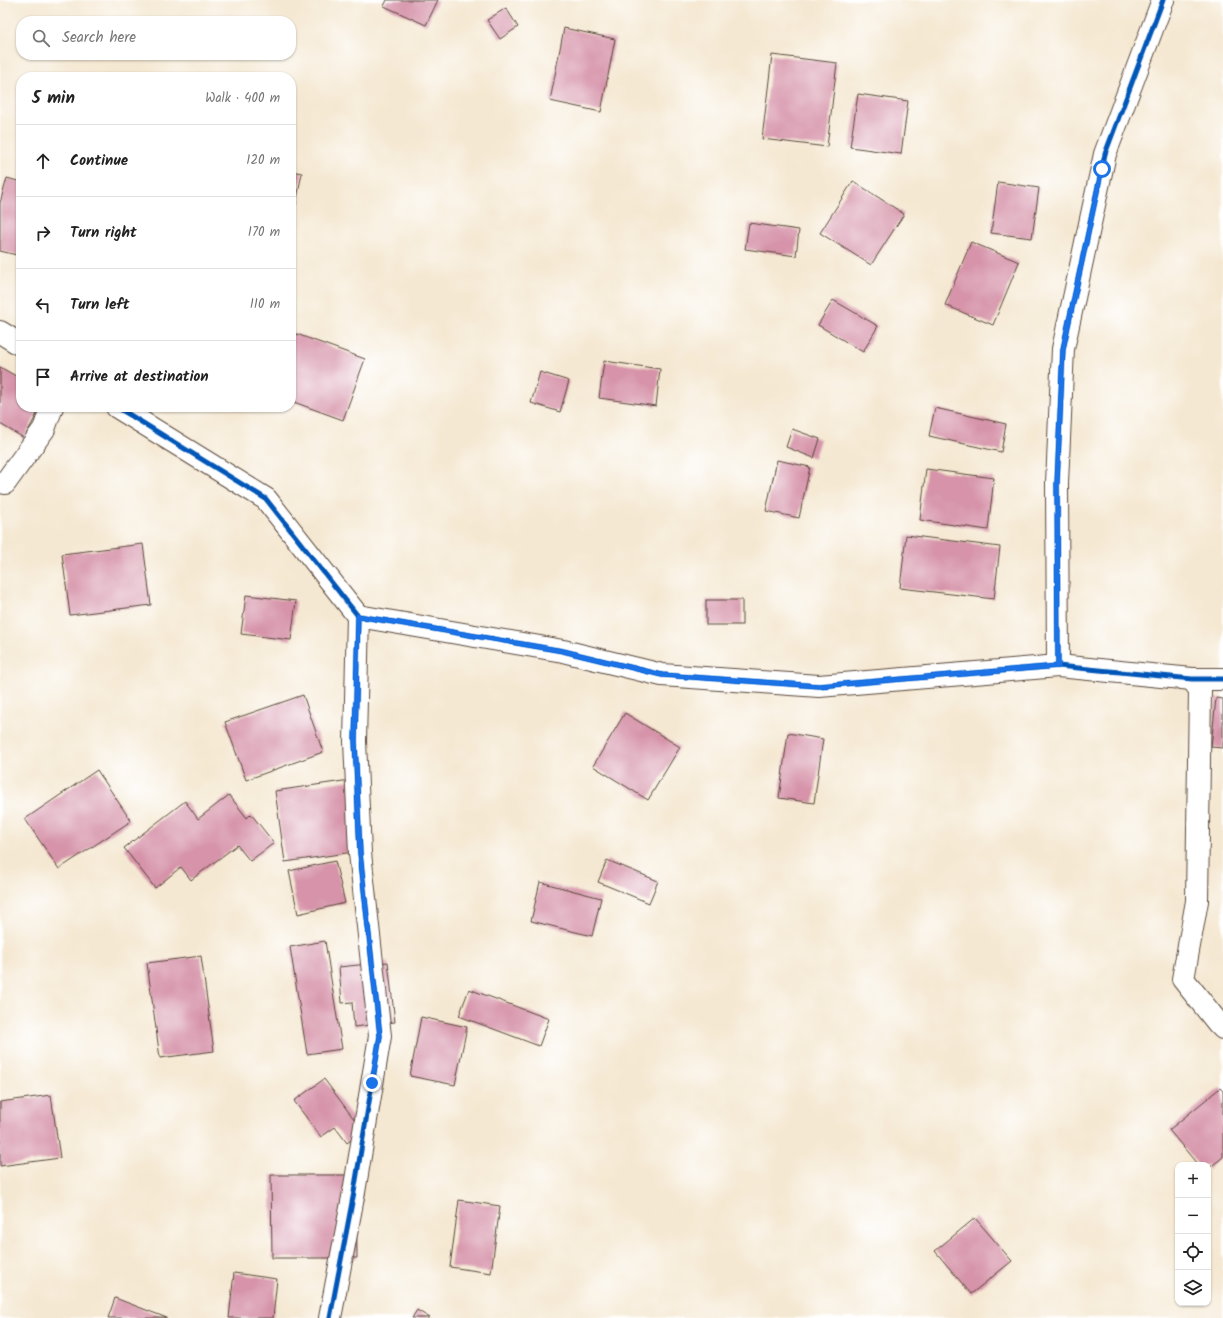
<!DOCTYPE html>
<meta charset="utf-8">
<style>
:root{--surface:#fff;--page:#f6f6f6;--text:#222;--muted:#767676;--line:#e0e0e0}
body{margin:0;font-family:Kalam,sans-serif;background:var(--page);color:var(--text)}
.controls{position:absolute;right:12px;bottom:12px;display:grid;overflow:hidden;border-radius:8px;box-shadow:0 1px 3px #0004}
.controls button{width:36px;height:36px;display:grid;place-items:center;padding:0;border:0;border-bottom:1px solid var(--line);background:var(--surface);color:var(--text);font:20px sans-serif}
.stop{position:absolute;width:12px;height:12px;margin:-9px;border:3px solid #1a73e8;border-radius:50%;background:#fff}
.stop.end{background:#1a73e8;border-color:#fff;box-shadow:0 1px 4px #0008}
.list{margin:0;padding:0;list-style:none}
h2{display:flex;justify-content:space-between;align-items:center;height:52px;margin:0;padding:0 16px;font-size:17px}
h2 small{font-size:13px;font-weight:400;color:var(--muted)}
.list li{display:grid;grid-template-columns:26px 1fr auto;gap:12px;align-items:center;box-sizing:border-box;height:72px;padding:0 16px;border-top:1px solid var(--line)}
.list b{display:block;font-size:15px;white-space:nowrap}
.list em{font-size:13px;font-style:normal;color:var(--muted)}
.icon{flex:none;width:22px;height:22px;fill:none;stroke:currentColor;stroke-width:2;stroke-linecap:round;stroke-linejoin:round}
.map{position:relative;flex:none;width:1223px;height:1318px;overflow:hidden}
.search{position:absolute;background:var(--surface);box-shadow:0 1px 3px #0004;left:16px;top:16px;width:280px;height:44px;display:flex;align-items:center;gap:10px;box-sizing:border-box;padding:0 14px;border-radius:16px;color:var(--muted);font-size:15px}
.panel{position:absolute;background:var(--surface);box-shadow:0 1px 3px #0004;left:16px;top:72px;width:280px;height:340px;border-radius:16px}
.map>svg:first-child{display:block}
</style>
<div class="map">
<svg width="1223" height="1318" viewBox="0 0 1223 1318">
<rect width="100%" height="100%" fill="#fff"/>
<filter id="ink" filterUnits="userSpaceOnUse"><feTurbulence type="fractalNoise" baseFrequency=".025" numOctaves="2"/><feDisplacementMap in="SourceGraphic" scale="8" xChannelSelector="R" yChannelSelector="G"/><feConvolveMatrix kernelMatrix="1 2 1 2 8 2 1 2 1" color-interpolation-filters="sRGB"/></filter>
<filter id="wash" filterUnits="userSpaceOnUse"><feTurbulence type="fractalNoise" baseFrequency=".012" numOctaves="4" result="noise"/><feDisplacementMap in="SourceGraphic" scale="16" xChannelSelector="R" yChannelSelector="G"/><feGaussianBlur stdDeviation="0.9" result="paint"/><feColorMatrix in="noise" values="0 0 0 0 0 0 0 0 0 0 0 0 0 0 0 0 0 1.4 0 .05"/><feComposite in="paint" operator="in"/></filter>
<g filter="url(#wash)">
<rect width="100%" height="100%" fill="#f5e8d2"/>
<g id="blocks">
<g fill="#d693a9">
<polygon points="387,0 438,0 426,25 384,6"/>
<polygon points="506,8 518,27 500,39 487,20"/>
<polygon points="564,28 615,39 601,112 550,101"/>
<polygon points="772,55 837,63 827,147 762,139"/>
<polygon points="858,94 908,101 901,154 850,147"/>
<polygon points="291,171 302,173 293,219 291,219"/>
<polygon points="7,178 21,182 21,256 0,251 0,203"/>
<polygon points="853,181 904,214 871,265 820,233"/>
<polygon points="998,182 1039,188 1032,238 991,233"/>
<polygon points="749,223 799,230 796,256 745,249"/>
<polygon points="971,242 1019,262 993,325 945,305"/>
<polygon points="833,300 878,326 863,352 818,325"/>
<polygon points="291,332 365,359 343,420 291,401"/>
<polygon points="604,361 660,369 656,406 599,398"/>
<polygon points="0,367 21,379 21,407 41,407 24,438 0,424"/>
<polygon points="540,372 569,381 560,412 531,403"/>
<polygon points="935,408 1006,424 1001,452 929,436"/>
<polygon points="792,429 820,439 814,458 786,447"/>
<polygon points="777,460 810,467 799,518 766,511"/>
<polygon points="926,469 994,478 988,530 920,520"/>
<polygon points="906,535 1000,547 994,599 900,588"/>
<polygon points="143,544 151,605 70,615 62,554"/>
<polygon points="246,595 296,601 291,640 241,634"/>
<rect x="706" y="600" width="36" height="25"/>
<polygon points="303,695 323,752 246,780 225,722"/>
<polygon points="1216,698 1223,699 1223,748 1211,747"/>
<polygon points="625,713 680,747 648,800 593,766"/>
<polygon points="788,733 823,739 814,803 779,798"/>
<polygon points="97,770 131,821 59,869 25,819"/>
<polygon points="350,780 360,851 285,862 275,791"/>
<polygon points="229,795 247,818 251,814 274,843 250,861 237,845 191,880 181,867 155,888 124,848 185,801 198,819"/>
<polygon points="607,860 658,881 649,903 598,882"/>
<polygon points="335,861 345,903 298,914 289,871"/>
<polygon points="540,882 601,898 592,936 531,921"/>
<polygon points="325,941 342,1049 307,1054 290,947"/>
<polygon points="201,956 214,1051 160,1058 147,963"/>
<polygon points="388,962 395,1022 354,1027 352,1002 342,1003 339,967"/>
<polygon points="469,989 549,1019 539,1046 459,1016"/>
<polygon points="421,1017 467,1027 455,1085 410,1076"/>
<polygon points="324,1079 363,1131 347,1143 335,1127 321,1137 294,1101"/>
<polygon points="1220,1088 1223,1091 1223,1157 1208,1169 1208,1165 1198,1165 1169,1130"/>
<polygon points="51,1095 60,1158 0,1166 0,1102"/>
<polygon points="271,1175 356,1175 357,1258 272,1258"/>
<polygon points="459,1200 500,1206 491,1273 450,1267"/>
<polygon points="975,1218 1012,1261 971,1294 935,1251"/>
<polygon points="234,1273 277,1279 273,1318 229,1318"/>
<polygon points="115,1298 167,1318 108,1318"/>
<polygon points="417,1310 430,1318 412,1318"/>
</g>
</g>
</g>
<g filter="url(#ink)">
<use href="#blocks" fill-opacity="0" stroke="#574639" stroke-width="1"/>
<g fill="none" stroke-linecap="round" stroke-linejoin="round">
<defs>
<g id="minor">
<polyline points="0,332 21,345"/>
<polyline points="117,407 266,499 358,616 563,651 662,675 819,686 1058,666 1192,679 1223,679"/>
<polyline points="5,483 44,429 52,407"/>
<polyline points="1058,666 1057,483 1063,349 1105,154 1163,0"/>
<polyline points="1192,679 1200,690 1197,901 1183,979 1218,1023 1223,1028"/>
<polyline points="330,1318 354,1192 380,1036 360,853 355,741 358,616"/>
</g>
</defs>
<use href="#minor" stroke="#574639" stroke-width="24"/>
<use href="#minor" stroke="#fff" stroke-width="22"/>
<defs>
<g id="cycleway">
<polyline points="117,407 266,499 358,616 563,651 662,675 819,686 1058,666 1192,679 1223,679"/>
<polyline points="1058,666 1057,483 1063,349 1105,154 1163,0"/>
<polyline points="330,1318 354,1192 380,1036 360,853 355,741 358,616"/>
</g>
</defs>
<use href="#cycleway" stroke="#fff" stroke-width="8"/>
<use href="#cycleway" stroke="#0057b8" stroke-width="5"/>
</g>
</g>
<g fill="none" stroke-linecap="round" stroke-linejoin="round" filter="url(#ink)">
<polyline stroke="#1a73e8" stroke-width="5" points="372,1083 380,1036 360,853 355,741 358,616 563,651 662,675 819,686 1058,666 1057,483 1063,349 1102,169"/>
</g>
</svg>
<div class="controls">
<button>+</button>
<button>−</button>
<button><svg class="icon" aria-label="locate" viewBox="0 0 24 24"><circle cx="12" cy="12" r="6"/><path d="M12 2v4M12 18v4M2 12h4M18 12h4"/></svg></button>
<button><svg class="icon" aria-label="layers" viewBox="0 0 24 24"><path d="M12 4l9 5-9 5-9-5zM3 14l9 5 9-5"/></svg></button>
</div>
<div class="stop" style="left:1102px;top:169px"></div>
<div class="stop end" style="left:372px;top:1083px"></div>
<div class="search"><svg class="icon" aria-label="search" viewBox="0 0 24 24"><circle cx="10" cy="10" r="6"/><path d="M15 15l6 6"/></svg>Search here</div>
<section class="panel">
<h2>5 min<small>Walk · 400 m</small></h2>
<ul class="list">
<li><svg class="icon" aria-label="ahead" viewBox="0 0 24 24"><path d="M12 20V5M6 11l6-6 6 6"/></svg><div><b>Continue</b></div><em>120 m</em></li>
<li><svg class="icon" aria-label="right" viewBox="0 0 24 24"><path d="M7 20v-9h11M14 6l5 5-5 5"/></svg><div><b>Turn right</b></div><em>170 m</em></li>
<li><svg class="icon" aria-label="left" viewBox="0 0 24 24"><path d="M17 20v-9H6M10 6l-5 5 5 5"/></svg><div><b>Turn left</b></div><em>110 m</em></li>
<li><svg class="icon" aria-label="arrive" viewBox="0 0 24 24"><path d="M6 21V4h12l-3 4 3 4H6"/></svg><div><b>Arrive at destination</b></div></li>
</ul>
</section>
</div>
